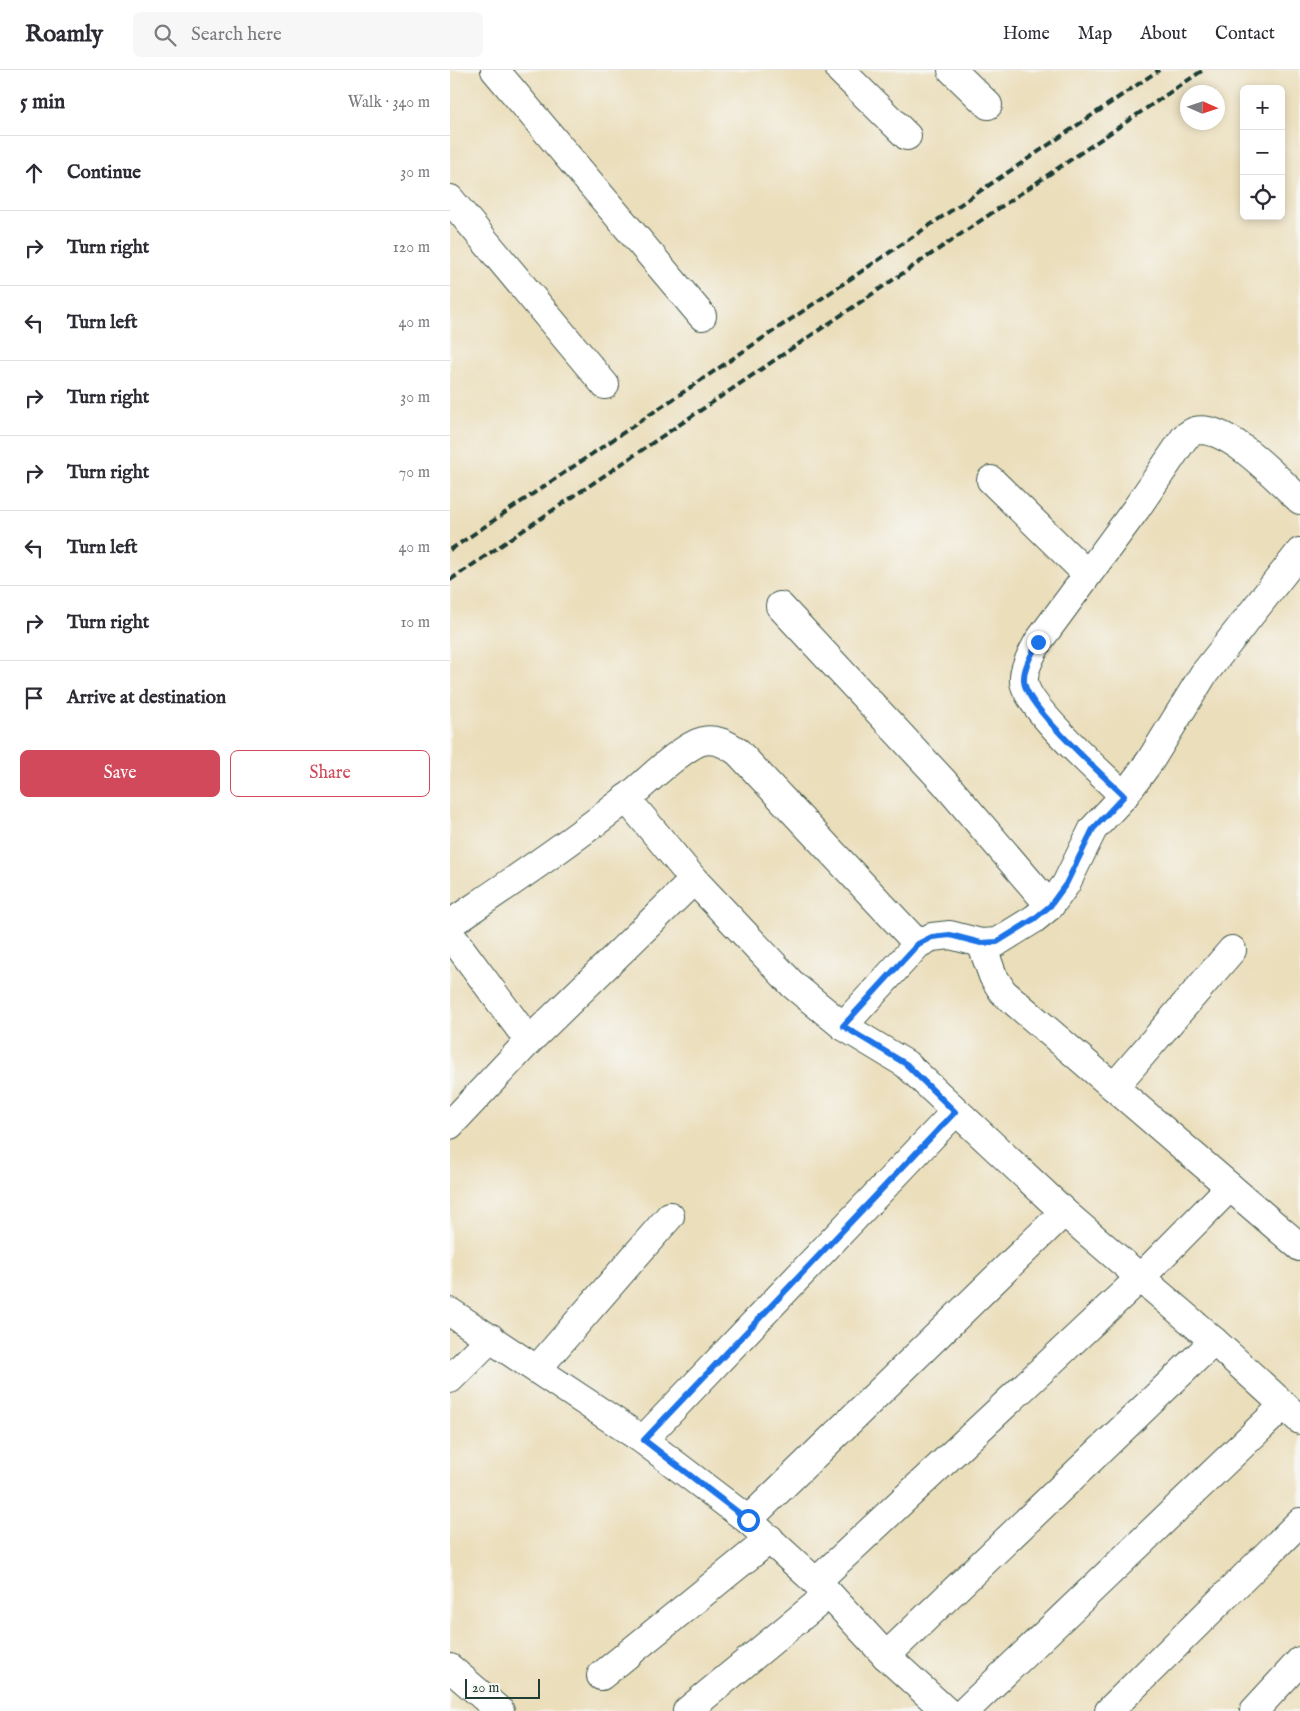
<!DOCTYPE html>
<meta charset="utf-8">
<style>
:root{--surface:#fff;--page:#f7f7f7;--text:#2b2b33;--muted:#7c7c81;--line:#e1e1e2;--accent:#d1495b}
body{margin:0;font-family:"IM FELL English",serif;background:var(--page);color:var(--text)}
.controls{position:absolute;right:15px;top:15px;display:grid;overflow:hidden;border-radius:8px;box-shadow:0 2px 8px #0003}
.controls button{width:45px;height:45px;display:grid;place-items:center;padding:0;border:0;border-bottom:1px solid var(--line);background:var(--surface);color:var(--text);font:25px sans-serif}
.compass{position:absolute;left:730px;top:15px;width:45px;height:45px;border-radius:50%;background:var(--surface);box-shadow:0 2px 8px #0003;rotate:93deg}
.scale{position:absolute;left:15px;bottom:12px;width:75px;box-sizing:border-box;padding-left:5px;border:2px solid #1f3d34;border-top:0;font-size:14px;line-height:18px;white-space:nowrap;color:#1f3d34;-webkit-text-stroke:4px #f6f6f2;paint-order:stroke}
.stop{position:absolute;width:15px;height:15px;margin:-11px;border:4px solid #1a73e8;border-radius:50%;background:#fff}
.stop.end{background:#1a73e8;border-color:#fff;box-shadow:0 1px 5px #0008}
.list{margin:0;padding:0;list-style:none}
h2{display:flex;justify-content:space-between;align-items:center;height:65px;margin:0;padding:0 20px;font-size:21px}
h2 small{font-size:16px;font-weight:400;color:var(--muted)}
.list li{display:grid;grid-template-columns:32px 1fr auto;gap:15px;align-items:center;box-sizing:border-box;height:75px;padding:0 20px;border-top:1px solid var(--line)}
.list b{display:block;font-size:19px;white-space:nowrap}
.list em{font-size:16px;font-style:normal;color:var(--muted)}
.actions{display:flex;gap:10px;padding:15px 20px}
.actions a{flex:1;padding:11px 0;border:1px solid var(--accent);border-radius:8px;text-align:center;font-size:18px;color:var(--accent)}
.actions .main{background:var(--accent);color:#fff}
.icon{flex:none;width:28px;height:28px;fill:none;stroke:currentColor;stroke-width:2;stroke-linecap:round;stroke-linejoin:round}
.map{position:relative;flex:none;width:850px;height:1641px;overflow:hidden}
header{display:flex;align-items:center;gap:30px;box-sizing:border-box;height:70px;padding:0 25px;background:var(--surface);border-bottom:1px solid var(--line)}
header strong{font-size:24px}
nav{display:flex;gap:28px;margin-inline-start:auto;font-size:18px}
.search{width:350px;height:45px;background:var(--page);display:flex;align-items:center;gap:12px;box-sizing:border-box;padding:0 18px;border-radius:8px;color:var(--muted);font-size:19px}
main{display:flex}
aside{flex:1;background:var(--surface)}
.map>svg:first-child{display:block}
</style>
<header>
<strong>Roamly</strong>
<div class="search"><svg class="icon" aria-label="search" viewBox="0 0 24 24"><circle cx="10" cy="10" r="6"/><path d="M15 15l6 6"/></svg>Search here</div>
<nav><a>Home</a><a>Map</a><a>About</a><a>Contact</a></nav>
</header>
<main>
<aside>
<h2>5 min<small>Walk · 340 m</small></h2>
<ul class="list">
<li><svg class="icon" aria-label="ahead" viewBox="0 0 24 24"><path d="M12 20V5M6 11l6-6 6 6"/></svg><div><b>Continue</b></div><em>30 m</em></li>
<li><svg class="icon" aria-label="right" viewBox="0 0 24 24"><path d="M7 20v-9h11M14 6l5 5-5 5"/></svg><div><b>Turn right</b></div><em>120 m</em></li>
<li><svg class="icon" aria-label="left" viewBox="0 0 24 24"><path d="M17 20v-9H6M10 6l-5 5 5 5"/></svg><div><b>Turn left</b></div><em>40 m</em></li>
<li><svg class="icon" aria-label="right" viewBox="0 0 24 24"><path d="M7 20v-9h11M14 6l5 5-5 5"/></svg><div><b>Turn right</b></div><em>30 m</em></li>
<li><svg class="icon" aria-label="right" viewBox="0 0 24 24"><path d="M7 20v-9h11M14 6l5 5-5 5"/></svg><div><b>Turn right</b></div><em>70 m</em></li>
<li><svg class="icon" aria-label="left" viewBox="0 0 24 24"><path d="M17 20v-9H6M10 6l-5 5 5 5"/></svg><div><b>Turn left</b></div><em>40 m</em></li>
<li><svg class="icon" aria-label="right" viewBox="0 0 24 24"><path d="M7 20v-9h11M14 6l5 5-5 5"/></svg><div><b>Turn right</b></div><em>10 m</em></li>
<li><svg class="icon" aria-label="arrive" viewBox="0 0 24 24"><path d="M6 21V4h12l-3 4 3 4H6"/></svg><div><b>Arrive at destination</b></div></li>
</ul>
<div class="actions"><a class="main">Save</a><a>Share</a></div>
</aside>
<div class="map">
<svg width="850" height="1641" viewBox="0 0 850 1641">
<rect width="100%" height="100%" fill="#f6f6f2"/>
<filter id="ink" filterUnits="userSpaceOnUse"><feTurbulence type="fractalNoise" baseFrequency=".02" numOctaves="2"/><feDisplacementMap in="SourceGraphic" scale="10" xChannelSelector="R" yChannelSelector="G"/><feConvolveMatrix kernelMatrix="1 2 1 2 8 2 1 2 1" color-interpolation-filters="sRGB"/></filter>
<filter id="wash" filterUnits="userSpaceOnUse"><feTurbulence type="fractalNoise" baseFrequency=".0096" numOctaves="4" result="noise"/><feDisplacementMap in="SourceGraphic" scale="20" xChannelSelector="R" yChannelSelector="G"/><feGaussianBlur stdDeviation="1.12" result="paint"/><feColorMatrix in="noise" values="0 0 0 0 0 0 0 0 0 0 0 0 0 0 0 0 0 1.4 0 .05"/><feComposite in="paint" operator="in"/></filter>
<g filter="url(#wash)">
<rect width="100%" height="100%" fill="#ebdebb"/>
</g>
<g filter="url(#ink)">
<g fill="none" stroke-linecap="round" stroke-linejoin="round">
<defs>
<g id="street">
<polyline points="45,0 252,246"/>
<polyline points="390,0 457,66"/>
<polyline points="502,0 538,35"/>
<polyline points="0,129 155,315"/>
<polyline points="541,410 637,504"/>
<polyline points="330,536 494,712 600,836"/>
<path d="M 674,726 C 653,705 575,636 574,611 C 573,598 582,584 588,572 L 686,439 L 735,367 C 738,365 742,362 745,361 C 777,353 828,410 850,430"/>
<polyline points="176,728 244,810 343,915 393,956 456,994 614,1142 764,1271 850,1350"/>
<path d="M 0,854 C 60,813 120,773 177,728 C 195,714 232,676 253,671 C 266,668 277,674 288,682 L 468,874"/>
<polyline points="0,864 79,971"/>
<polyline points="531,873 543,906 553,922 850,1177"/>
<polyline points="393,956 468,874 482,867 500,865 531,873 547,872 584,849 600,836 616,814 643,759 674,726 700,691 753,605 850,482"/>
<polyline points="664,1017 782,880"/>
<polyline points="0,1055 79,971 244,810"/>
<polyline points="0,1242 193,1370 298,1450 379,1524 436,1586 496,1641"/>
<polyline points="87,1299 220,1146"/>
<polyline points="0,1309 41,1268"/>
<polyline points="193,1370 505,1042"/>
<polyline points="298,1450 614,1142"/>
<polyline points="366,1512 690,1208 780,1117"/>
<polyline points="436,1586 764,1271"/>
<polyline points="0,1598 50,1641"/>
<polyline points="151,1606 320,1469"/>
<polyline points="237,1641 379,1524"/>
<polyline points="515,1641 833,1336"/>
<polyline points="659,1641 850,1452"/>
<polyline points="804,1641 850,1591"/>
</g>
</defs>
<use href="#street" stroke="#3e5548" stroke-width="30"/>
<use href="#street" stroke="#fff" stroke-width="28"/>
<g stroke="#1f3d34" stroke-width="4" stroke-dasharray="8 4" stroke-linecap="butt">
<polyline points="0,480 709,0"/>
<polyline points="0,510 753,0"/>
</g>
</g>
</g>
<g fill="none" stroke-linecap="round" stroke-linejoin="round" filter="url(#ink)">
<path stroke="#1a73e8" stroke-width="6" d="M 298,1450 L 194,1370 L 505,1042 L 456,994 L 393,956 L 468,874 L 482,867 L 500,865 L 531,873 L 547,872 L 584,849 L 600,836 L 616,814 L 643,759 L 674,726 C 653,705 575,636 574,611 C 573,598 582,584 588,572"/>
</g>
</svg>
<div class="controls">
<button>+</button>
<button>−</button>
<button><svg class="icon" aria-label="locate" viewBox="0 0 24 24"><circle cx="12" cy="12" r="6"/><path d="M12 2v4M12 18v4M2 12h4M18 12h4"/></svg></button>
</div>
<svg class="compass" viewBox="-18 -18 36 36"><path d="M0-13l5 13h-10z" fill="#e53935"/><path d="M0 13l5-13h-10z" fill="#7c7c81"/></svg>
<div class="scale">20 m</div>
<div class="stop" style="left:298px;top:1450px"></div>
<div class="stop end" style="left:588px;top:572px"></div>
</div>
</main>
